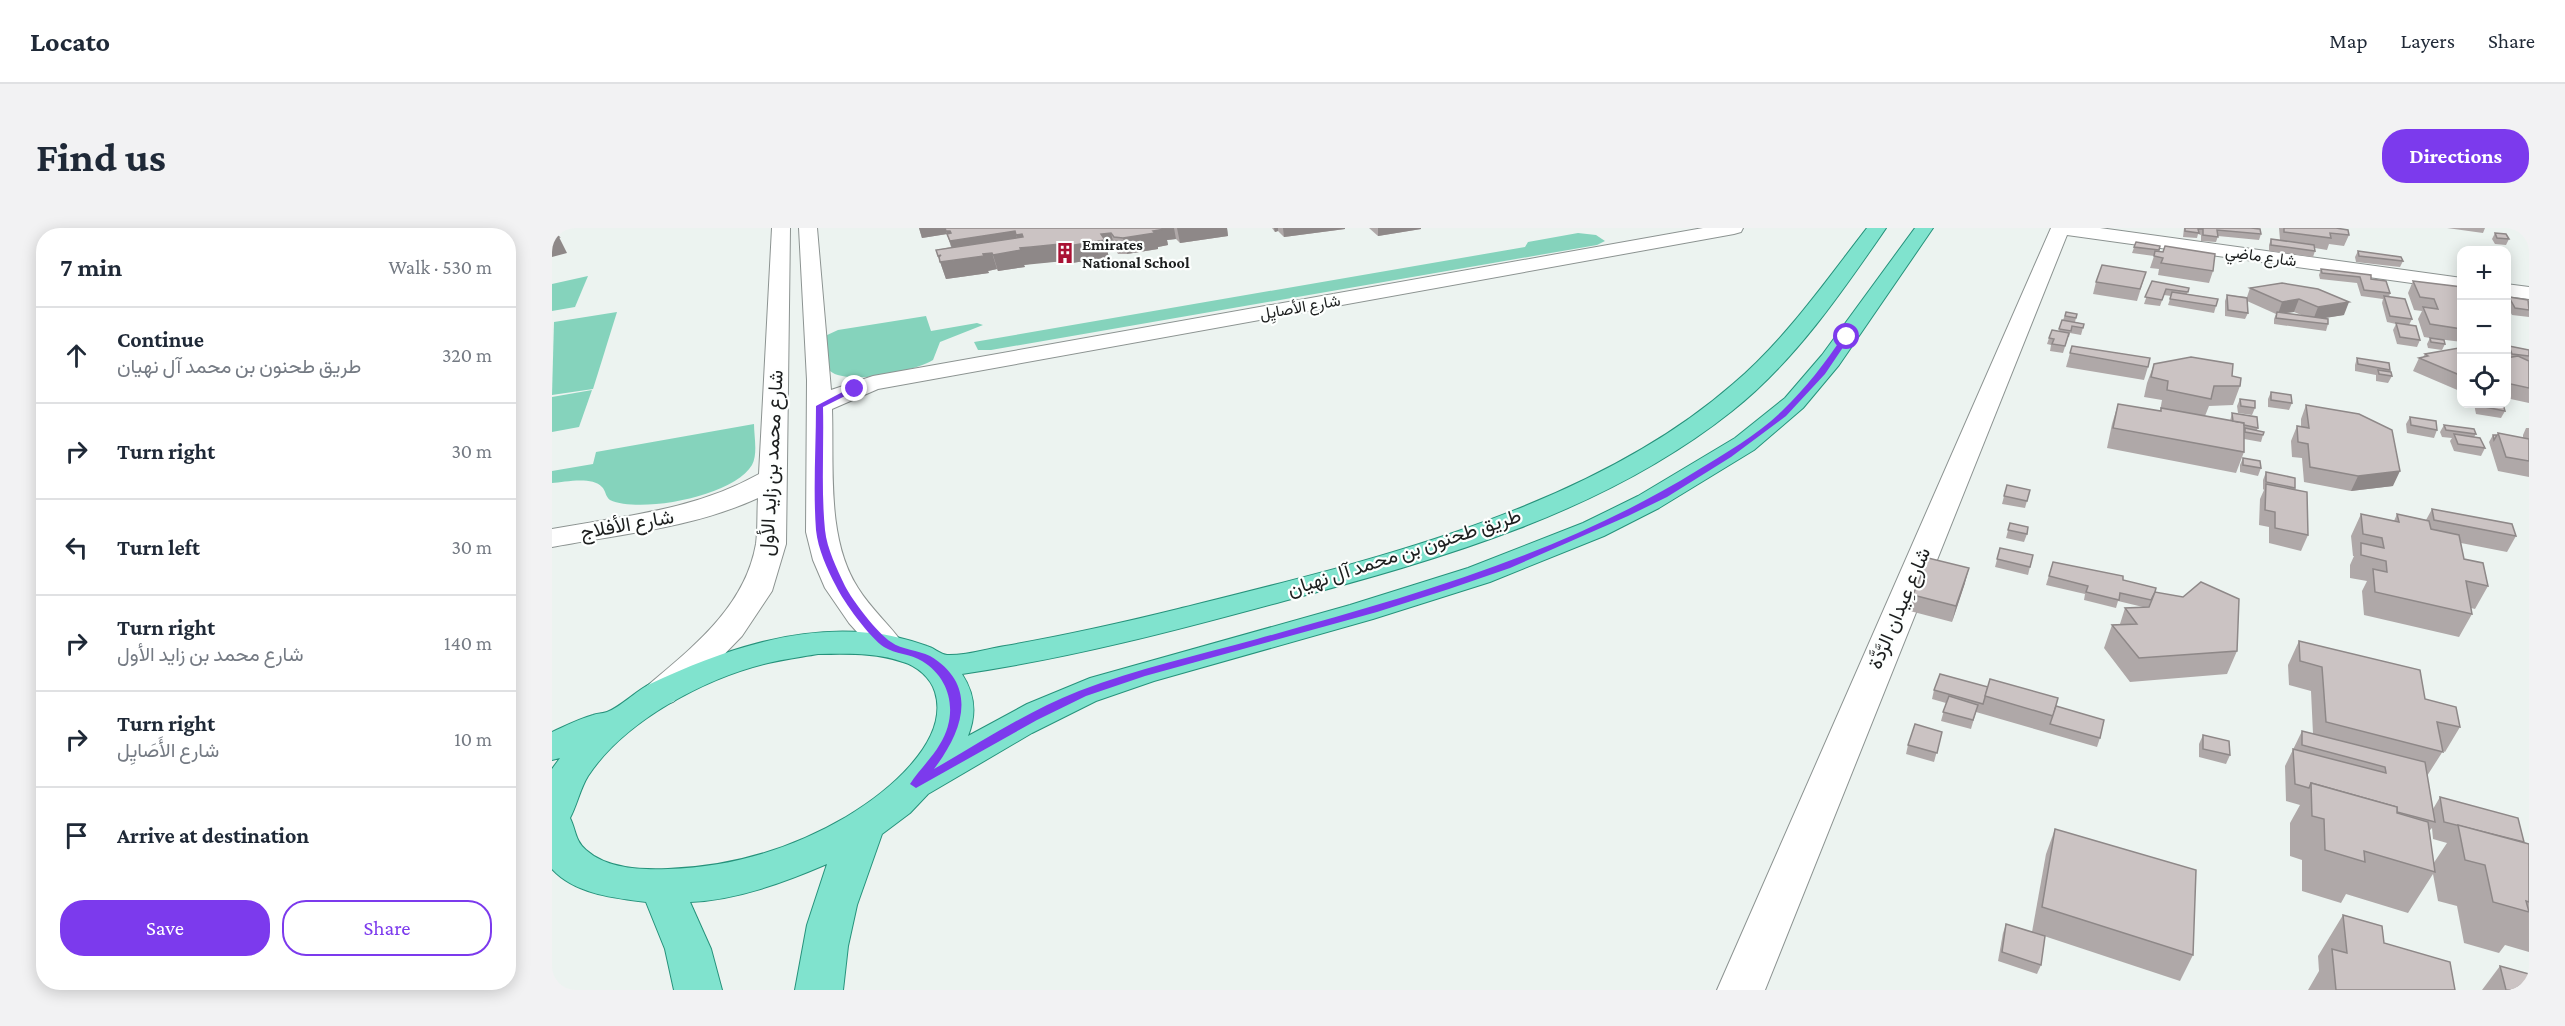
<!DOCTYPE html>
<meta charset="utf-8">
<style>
:root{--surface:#fff;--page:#f2f2f3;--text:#1f2937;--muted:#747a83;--line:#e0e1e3;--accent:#7c3aed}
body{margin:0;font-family:"Crimson Pro",Vazirmatn,serif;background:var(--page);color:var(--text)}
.controls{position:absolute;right:18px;top:18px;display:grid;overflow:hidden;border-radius:12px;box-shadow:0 3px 15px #0003}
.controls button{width:54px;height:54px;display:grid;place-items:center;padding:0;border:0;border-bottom:2px solid var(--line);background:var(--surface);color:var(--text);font:30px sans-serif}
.stop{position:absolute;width:18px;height:18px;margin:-14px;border:4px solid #7c3aed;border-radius:50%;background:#fff}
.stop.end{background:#7c3aed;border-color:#fff;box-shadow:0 2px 6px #0008}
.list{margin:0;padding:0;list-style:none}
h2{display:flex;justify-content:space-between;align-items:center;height:78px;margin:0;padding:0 24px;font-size:26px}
h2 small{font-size:20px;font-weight:400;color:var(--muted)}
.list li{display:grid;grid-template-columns:39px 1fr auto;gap:18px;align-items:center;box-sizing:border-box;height:96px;padding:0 24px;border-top:2px solid var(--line)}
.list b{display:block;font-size:22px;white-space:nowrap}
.list p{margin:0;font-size:20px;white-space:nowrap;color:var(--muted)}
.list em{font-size:20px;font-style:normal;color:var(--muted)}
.actions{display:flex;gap:12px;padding:18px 24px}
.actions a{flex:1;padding:14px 0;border:2px solid var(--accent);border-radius:24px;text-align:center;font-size:21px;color:var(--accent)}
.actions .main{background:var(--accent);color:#fff}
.icon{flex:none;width:33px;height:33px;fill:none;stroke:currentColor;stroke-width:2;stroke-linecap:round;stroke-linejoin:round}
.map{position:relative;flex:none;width:1977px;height:762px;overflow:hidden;border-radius:24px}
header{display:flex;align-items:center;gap:36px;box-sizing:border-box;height:84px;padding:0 30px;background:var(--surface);border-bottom:2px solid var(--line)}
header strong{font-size:28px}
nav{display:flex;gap:33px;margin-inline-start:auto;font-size:21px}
.intro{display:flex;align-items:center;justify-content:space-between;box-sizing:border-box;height:144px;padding:0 36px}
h1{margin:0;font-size:42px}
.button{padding:15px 27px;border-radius:24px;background:var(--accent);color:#fff;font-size:21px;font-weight:700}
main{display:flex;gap:36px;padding:0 36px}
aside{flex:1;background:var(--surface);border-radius:24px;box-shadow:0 3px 15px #0003}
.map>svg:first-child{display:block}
</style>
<header>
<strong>Locato</strong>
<nav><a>Map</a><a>Layers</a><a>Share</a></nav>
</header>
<div class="intro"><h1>Find us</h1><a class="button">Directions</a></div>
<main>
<aside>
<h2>7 min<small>Walk · 530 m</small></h2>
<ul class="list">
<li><svg class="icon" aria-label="ahead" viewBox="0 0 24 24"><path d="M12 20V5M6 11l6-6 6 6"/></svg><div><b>Continue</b><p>طريق طحنون بن محمد آل نهيان</p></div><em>320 m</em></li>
<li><svg class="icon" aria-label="right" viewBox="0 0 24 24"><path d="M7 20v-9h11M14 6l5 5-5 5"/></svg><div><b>Turn right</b></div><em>30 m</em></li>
<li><svg class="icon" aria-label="left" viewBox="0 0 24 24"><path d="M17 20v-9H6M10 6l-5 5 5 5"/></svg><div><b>Turn left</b></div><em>30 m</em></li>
<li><svg class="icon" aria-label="right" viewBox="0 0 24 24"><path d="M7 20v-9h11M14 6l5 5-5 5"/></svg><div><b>Turn right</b><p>شارع محمد بن زايد الأول</p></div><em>140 m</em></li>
<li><svg class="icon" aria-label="right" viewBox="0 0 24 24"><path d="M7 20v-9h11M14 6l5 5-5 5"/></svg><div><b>Turn right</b><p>شارع الأَصَايِل</p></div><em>10 m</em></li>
<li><svg class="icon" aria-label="arrive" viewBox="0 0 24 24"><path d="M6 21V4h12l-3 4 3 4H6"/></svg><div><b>Arrive at destination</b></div></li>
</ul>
<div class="actions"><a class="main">Save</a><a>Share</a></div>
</aside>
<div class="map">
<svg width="1977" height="762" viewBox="0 0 1977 762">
<rect width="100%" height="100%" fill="#ecf3f0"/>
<g fill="#85d3bc">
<polygon points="1026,5 1044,7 1053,13 1045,17 439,122 426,122 422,114 973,19 976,14"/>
<polygon points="36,48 23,79 0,83 0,56"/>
<polygon points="65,84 41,161 0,167 2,94"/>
<path d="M 374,88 L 379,103 L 425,95 L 431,97 L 388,114 L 381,132 C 363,143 296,158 278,143 L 273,108 L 286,102 Z"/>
<polygon points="40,162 27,199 0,204 0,169"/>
<path d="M 202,196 C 202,208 206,226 200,237 C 182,268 89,286 58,272 C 53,268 54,263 50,259 C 40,248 13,254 0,255 L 0,243 L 41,236 L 44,224 Z"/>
</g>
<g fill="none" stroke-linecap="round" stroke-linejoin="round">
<defs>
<g id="minor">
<path d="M 220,0 L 238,0 L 234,316 L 220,363 L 190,408 L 158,441 L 121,474 L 108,478 L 95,474 L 90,466 L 95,458 C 141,419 193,379 204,316 C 206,301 205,285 206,270 C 141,300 69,306 0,319 L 0,301 C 72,288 143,282 207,246 Z"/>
<path d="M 247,0 L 265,0 L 279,162 L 321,148 L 1151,0 L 1191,0 L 1189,4 L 1182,6 L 326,161 L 280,181 C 282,238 274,311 306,360 C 319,381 338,397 352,417 L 347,424 L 335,428 L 323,424 L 297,395 L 273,360 L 261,332 L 254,304 L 255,152 Z"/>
<polygon points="1499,0 1548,0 1910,50 1910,62 1515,7 1213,762 1165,762"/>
<polygon points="1954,56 1977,59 1977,71 1954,68"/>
</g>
<path id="major" d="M 1315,0 L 1334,0 C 1290,64 1242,134 1180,183 C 1052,285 888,331 732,373 C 626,402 519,430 410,446 C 423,466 425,486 416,508 L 475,476 L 538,450 L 798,377 L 916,340 L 1031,295 L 1086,268 L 1183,210 L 1233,170 L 1270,127 L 1363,0 L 1381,0 L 1287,137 L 1251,180 L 1202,222 L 1107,280 L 1052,308 L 938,354 L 821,391 L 602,453 L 544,473 L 480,505 L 376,566 L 358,585 L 330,606 L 305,677 L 296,718 L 291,762 L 243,762 L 255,697 L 275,636 C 233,654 185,672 138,674 L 159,721 L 170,762 L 122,762 L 113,721 L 94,674 C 62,670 23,666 0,641 L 0,541 L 8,530 L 0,532 L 0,504 C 13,498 27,491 41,487 C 45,485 50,486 55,484 C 67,480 84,463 98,456 C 165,424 242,397 318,405 C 336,406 358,412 375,418 C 382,420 388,426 395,427 C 413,428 435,421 453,418 C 511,408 569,395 626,381 C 810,335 1036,283 1181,156 C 1233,112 1273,54 1315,0 ZM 266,426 C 295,426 323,424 351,434 C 365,438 379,450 383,464 C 399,515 331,567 294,589 C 239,621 180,639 116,641 C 90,642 55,641 34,622 C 23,613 24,602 18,590 C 25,577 28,561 36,548 C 72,493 153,450 216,435 C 232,431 249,429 266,426 Z"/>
</defs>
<use href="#minor" stroke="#8c9391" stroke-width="2"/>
<use href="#major" stroke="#26927b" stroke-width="2"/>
<use href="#minor" fill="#fff" fill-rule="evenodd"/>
<use href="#major" fill="#80e3ce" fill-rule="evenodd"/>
</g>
<g fill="#afa8a8" fill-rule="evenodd">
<polygon points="367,0 675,0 676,8 628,15 624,11 615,12 616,17 606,19 606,21 575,26 566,26 563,21 555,22 557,29 514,36 512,33 483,35 472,37 473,39 446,43 445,41 436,43 437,45 394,51 384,22 399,19 395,6 370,10"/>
<polygon points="720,0 793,0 793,1 732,9 726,3 723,4"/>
<polygon points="817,0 869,0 869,1 826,8"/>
<polygon points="1632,0 1699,0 1709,6 1707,12 1666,8 1664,14 1649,13 1649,7 1646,6 1645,10 1631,9"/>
<polygon points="1727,0 1784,0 1797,7 1792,18 1777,16 1775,22 1763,20 1763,23 1761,29 1717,23 1717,17 1719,11 1728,12"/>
<polygon points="1895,0 1933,0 1931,5"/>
<polygon points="1943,5 1957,11 1954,17 1943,16 1940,11"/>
<polygon points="1584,14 1608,18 1607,24 1661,43 1657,55 1606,47 1607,41 1598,40 1602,28 1580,25"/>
<polygon points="1806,23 1851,33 1848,39 1804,34 1803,29"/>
<polygon points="1769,41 1819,51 1838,65 1837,69 1860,91 1857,97 1868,112 1865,119 1845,116 1841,102 1844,96 1835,94 1830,75 1831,71 1809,68 1805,55 1768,51 1767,47"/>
<polygon points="1594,44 1585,73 1541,66 1544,54"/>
<polygon points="1600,53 1637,60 1635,66 1666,71 1662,85 1616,77 1619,68 1612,67 1608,78 1592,76"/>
<polygon points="1861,53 1910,59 1910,114 1886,111 1893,116 1890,122 1876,120 1875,116 1878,110 1872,109 1866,91 1870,83 1862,82 1856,65"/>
<path d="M 1730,55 L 1792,87 L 1771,90 L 1776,96 L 1774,103 L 1722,96 L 1722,91 L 1724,86 L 1695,73 L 1696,85 L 1693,91 L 1673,88 L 1673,73 L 1675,67 L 1695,69 L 1698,60 ZM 1742,84 L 1752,88 L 1732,85 Z"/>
<polygon points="1957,69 1977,73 1977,89 1960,87 1954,76"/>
<polygon points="1514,84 1525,86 1523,94 1532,96 1529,107 1518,105 1517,109 1516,109 1511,125 1498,123 1499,117 1495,116 1497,110 1507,103"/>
<polygon points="1520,118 1596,139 1592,152 1514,139"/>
<polygon points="1957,118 1977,122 1977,175 1954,170 1954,130 1955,130 1954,123"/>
<polygon points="1910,121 1910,164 1861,143 1867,130 1871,129 1873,126"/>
<polygon points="1805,130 1838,142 1837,144 1840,148 1836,155 1824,153 1824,147 1803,143 1803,137"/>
<polygon points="1602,136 1680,148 1688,158 1681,177 1657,178 1653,188 1678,193 1680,185 1706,200 1705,202 1711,207 1709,214 1692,211 1692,224 1684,245 1555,220 1560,196 1566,176 1608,183 1610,172 1592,169 1595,155"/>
<polygon points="1719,164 1740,175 1737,182 1716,179 1716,171"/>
<polygon points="1688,171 1703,180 1700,187 1686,185 1685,178"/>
<polygon points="1922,176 1951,176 1953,183 1949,190 1924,186"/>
<polygon points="1754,177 1841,258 1799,263 1752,254 1750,230 1740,229 1739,213 1745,198 1749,199 1749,191"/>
<polygon points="1858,189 1885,202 1882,210 1855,205 1854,196"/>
<polygon points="1892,197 1924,206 1922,209 1933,220 1929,228 1902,223 1898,213 1900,210 1890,209 1888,204"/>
<polygon points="1974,200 1977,200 1977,249 1946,243 1937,214 1941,207 1945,207 1946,205 1971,210 1971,207"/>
<polygon points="1691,230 1709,240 1706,248 1688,244 1688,237"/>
<polygon points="1714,244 1743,260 1742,262 1756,307 1749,323 1717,315 1717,299 1707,297 1708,271 1712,262 1711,261 1711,252"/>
<polygon points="1455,257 1478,262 1473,280 1450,276"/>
<polygon points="1880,281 1964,308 1955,324 1909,315 1912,331 1936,358 1923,381 1919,380 1920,386 1907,409 1812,387 1810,363 1815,353 1798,350 1798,337 1802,328 1801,328 1799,308 1809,286 1842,293 1845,286 1874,292"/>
<polygon points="1458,295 1475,306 1472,314 1454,310"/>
<polygon points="1448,320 1481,327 1476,347 1443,339"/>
<polygon points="1501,334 1571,352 1603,364 1685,423 1675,446 1578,454 1552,420 1560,397 1568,396 1573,380 1591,379 1566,373 1564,380 1532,372 1533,366 1494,357"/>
<polygon points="1413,355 1400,394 1358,383 1361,367"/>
<path d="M 1747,413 L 1873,471 L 1908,499 L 1893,524 L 1891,523 L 1875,548 L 1881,581 L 1888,569 L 1972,614 L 1977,616 L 1977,724 L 1953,717 L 1947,725 L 1912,715 L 1905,678 L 1886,673 L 1881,646 L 1856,685 L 1794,666 L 1789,675 L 1750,663 L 1750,632 L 1738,628 L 1738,595 L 1748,577 L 1734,573 L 1733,538 L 1750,503 L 1761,506 L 1759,463 L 1737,457 L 1736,437 ZM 1880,600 L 1881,611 L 1895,615 L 1881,636 L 1877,603 Z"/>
<polygon points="1388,446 1504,478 1548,510 1545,519 1424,484 1419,501 1389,493 1394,475 1380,471 1382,462"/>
<polygon points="1390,504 1382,534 1354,526 1356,517"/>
<polygon points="1651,507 1678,527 1674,536 1647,529 1647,516"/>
<polygon points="1503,601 1641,727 1628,753 1480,704 1494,626"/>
<polygon points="1791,687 1832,715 1903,762 1756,762 1767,743 1766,728"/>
<polygon points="1454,696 1489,737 1485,746 1446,733 1451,705"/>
<polygon points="1948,738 1977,762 1930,762"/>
</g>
<g fill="#8e8888">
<polygon points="367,0 393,0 395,6 370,10"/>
<polygon points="393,0 463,3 467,19 403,29"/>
<polygon points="610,0 622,0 624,11 615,12 616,17 606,19 606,21 575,26 571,10"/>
<polygon points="625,0 675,0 676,8 628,15"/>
<polygon points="722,0 726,0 726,3 723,4"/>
<polygon points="731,0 793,0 793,1 732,9"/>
<polygon points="826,0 869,0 869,1 826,8"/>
<polygon points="559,5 563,21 555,22 557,29 514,36 510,19 549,6"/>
<polygon points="0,6 7,9 15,25 0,29"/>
<polygon points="470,6 473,20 508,16 512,33 472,37 473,39 446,43 441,27 468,20 464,7"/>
<polygon points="440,25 445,41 436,43 437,45 394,51 386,28 431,26"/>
<polygon points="1747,71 1742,84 1726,86 1730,74"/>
<polygon points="1797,74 1792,87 1761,92 1766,79"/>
<polygon points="1848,243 1841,258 1799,263 1806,248"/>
<polygon points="1417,340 1413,355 1400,394 1404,378"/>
</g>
<g fill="#cbc3c3" stroke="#8e8888" stroke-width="1.5">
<polygon points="393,0 612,0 613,1 601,3 603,5 571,10 562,9 559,5 549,6 553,12 510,19 508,16 479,19 468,20 469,22 441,27 440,25 431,26 432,28 388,34 387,29 389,27 386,28 384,22 471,9 470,6 464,7 463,3 398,13 395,6 399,5 398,3 394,3"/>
<polygon points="1633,0 1699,0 1708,1 1709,6 1665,2 1666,9 1651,7 1651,1 1646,1 1647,5 1633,3"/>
<polygon points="1732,0 1784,0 1796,2 1797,7 1778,5 1779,10 1732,4"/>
<polygon points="0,4 1,4 7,9 0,10"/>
<polygon points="1943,5 1954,6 1957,11 1945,10"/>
<polygon points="1719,11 1762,17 1763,23 1719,17"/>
<polygon points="1584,14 1608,18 1607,22 1582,19"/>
<polygon points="1613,18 1663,26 1661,43 1609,35 1611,30 1602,28 1603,23 1611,24"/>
<polygon points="1806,23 1849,29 1851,33 1807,28"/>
<polygon points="1550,37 1594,44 1588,61 1544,54"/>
<polygon points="1769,41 1819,47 1819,51 1834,53 1838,65 1812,62 1808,49 1770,45"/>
<polygon points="1600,53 1637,60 1636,64 1614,61 1610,72 1593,69"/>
<polygon points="1861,53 1910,59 1910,101 1878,96 1871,79 1886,81 1882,71 1868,69"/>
<polygon points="1730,55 1766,61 1797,74 1766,79 1747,71 1730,74 1698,60"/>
<polygon points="1620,64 1666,71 1664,78 1618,71"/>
<polygon points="1675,67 1695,70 1696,85 1676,82"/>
<polygon points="1832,68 1853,71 1860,91 1838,88"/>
<polygon points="1957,69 1976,72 1977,82 1963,80"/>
<polygon points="1514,84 1525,86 1524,90 1513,88"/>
<polygon points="1725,84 1776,91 1776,96 1724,90"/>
<polygon points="1510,92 1532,96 1531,100 1520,98 1519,103 1507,101"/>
<polygon points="1844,95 1864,98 1868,112 1848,109"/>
<polygon points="1500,102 1517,105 1513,118 1500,116 1502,111 1497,110"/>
<polygon points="1878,110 1892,112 1893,116 1879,114"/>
<polygon points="1520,118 1598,130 1596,139 1518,125"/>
<polygon points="1957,118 1977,122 1977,128 1960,126"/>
<polygon points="1907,120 1910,121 1910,148 1867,130 1876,128 1873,126"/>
<polygon points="1966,128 1977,133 1977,160 1954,155 1954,130"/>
<polygon points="1639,129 1681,136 1680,148 1689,150 1688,158 1662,158 1659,171 1615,162 1616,153 1599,149 1602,136"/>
<polygon points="1805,130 1837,135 1838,142 1806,136"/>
<polygon points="1826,142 1839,144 1840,148 1827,146"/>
<polygon points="1719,164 1739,167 1740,175 1719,172"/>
<polygon points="1688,171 1703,173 1703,180 1689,178"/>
<polygon points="1566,176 1609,183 1609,180 1692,195 1692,224 1561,200"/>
<polygon points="1927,176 1951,176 1953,183 1928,178"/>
<polygon points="1754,177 1807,186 1840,202 1848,243 1806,248 1758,239 1756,216 1746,214 1745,198 1757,200"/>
<polygon points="1680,185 1705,189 1706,200 1692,197 1692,195 1681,193"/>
<polygon points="1858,189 1884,193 1885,202 1859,197"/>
<polygon points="1892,197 1922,201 1924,206 1894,202"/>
<polygon points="1693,200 1712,204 1711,207 1693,204"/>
<polygon points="1946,205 1977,211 1977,233 1954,229"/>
<polygon points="1902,206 1928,210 1933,220 1906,216"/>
<polygon points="1941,207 1945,207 1942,212"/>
<polygon points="1691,230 1708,233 1709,240 1691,237"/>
<polygon points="1714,244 1743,250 1743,260 1714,254"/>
<polygon points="1714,256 1755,264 1756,307 1723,300 1723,284 1713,282"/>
<polygon points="1455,257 1478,262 1475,273 1452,268"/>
<polygon points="1880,281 1960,296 1964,308 1882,292"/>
<polygon points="1809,286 1847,294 1845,286 1877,293 1879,301 1907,307 1912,331 1931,335 1936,358 1914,353 1920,386 1823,364 1821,341 1835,344 1834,333 1809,327 1809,315 1832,320 1830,310 1811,306"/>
<polygon points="1458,295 1476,299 1475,306 1456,302"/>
<polygon points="1448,320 1481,327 1478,339 1445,331"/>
<polygon points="1376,330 1417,340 1404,378 1361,367"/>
<polygon points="1501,334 1571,348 1571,352 1604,360 1603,364 1599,372 1568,365 1567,372 1534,364 1536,358 1497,348"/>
<polygon points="1649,354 1687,371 1685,423 1587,430 1560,397 1585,396 1573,380 1597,379 1603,364 1631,369"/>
<polygon points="1747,413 1868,442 1873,471 1904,479 1908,499 1885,494 1891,524 1774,494 1770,439 1748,433"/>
<polygon points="1388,446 1436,459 1431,476 1382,462"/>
<polygon points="1438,451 1506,470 1501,488 1433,468"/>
<polygon points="1397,468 1426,477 1421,492 1391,484"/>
<polygon points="1504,478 1552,492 1548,510 1498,496"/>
<polygon points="1363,496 1390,504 1385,525 1356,517"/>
<polygon points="1750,503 1873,534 1883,594 1845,584 1845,579 1759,555 1757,560 1743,556 1741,521 1834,545 1833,539 1750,517"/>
<polygon points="1651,507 1677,513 1678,527 1651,521"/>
<polygon points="1759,555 1845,579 1845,585 1876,594 1883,644 1812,623 1813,634 1773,622 1772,591 1760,588"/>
<polygon points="1888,569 1966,590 1972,614 1892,594"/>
<polygon points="1906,597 1977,616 1977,674 1974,673 1977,684 1941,674 1933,637 1913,632"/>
<polygon points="1503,601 1644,642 1641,727 1490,679"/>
<polygon points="1791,687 1830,698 1832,715 1898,734 1903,762 1784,762 1780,721 1795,725"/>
<polygon points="1454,696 1493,708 1489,737 1450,724"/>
<polygon points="1948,738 1977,746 1977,762 1954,762"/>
</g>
<path fill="#7c3aed" d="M 1292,107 L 1298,109 L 1273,146 L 1234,188 L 1179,229 L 1115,269 L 1076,288 L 958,340 L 897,361 L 825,384 L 593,448 L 534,468 L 485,492 L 364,560 L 358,556 C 367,542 380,530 388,516 C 406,487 400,451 370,433 C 359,426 343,426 332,419 C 318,410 291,373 284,358 C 275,341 266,321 264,302 C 261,261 264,219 264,178 L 300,159 L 305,159 L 305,162 L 271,179 C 272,220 269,262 273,302 C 275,321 285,341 293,358 C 300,372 326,406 339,414 C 350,422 366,422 378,428 C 428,458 410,504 382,541 C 429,514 476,483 527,463 C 585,441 646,427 705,411 C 857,369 1011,326 1146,242 C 1174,225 1206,206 1230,183 C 1254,160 1273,135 1292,107 Z"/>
<defs>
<symbol id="building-bare" viewBox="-9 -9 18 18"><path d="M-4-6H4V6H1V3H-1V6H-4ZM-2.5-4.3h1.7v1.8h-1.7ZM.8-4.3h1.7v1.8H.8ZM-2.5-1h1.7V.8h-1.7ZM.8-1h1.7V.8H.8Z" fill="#a91234" stroke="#fdfffe" stroke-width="2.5" paint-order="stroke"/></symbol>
</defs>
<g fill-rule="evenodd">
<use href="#building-bare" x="498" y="10" width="30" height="30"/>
</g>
<g text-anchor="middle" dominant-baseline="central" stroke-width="4.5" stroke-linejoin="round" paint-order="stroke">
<g font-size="16" font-weight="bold" fill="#1c1e1e" stroke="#fdfffe" text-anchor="start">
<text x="530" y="16">Emirates<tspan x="530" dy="18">National School</tspan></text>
</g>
<g font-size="16" fill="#1c1e1e" stroke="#fdfffe">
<text transform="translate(1709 28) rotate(8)">شارع ماضِي</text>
<text transform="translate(748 79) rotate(-10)">شارع الأصايِل</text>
</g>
<g font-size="20" fill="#1c1e1e" stroke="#fdfffe">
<text transform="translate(219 235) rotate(-87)">شارع محمد بن زايد الأول</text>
<text transform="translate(75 296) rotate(-10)">شارع الأفلاج</text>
<text transform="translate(852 324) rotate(-18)">طريق طحنون بن محمد آل نهيان</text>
<text transform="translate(1347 380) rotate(-67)">شارع عِيدان الرَّدَّة</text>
</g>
</g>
</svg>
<div class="controls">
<button>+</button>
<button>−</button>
<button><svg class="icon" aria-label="locate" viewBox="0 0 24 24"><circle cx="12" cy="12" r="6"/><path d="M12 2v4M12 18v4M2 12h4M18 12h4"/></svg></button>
</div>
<div class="stop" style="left:1295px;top:109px"></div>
<div class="stop end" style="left:303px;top:161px"></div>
</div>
</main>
